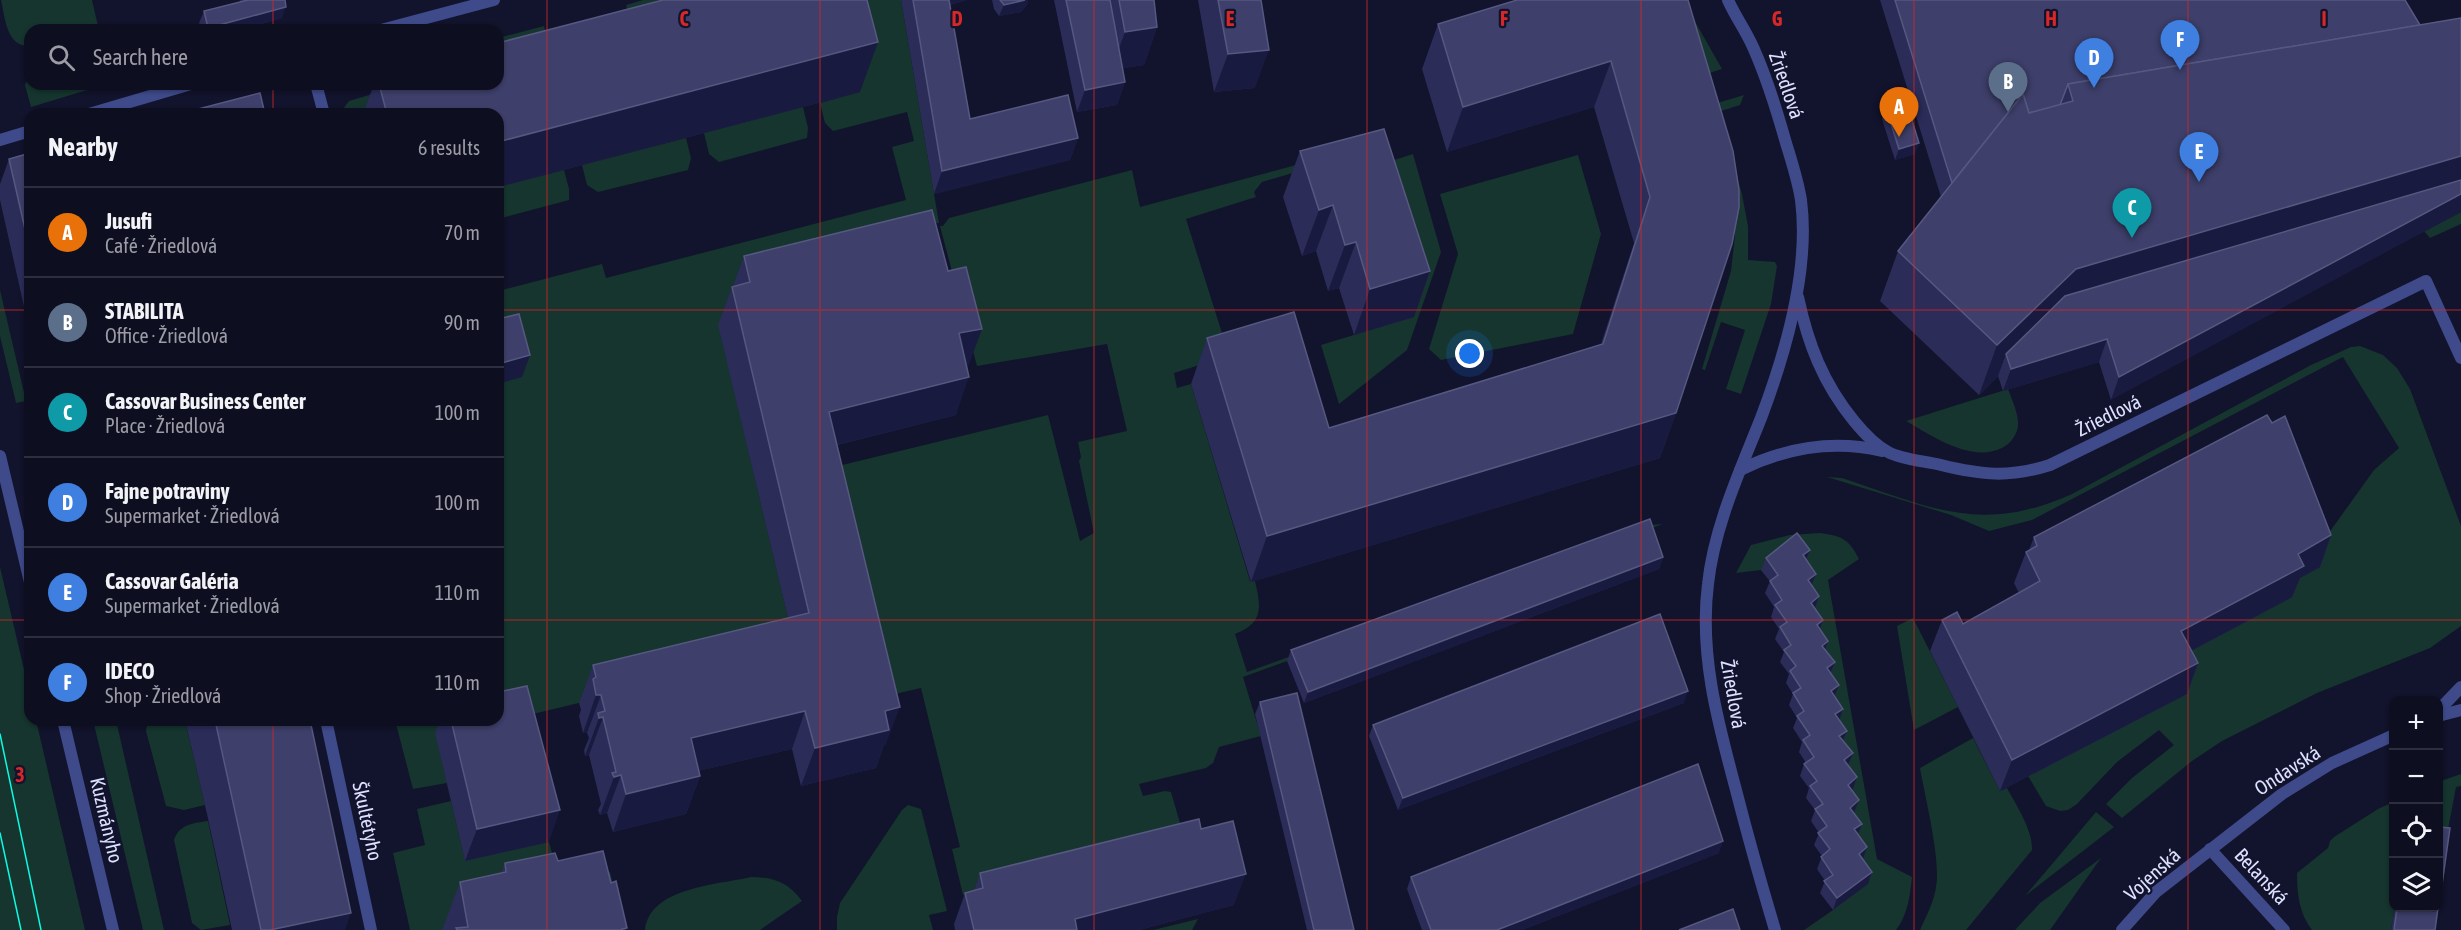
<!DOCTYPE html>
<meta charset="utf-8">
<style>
:root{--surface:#0e0e21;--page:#1c1c2e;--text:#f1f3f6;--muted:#9b9ca5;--line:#2e2e3f;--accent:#ea580c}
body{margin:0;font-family:"Asap Condensed",sans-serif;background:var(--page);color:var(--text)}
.controls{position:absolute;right:18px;bottom:18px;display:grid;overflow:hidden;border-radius:12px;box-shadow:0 2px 4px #0004}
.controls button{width:54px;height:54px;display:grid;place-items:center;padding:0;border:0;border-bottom:2px solid var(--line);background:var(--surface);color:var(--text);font:30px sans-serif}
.you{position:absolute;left:1470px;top:354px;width:21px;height:21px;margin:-15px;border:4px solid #fff;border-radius:50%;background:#1a73e8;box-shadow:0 0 0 9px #1a73e833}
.badge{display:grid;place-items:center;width:39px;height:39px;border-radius:50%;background:var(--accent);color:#fff;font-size:20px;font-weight:700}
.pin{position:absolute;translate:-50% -50px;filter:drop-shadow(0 2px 3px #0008)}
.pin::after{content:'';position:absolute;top:32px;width:21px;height:18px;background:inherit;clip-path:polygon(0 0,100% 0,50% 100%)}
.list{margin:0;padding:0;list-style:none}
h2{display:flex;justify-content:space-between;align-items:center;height:78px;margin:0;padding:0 24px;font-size:26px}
h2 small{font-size:20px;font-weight:400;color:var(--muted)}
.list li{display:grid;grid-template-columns:39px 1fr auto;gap:18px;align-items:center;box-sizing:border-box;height:90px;padding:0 24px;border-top:2px solid var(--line)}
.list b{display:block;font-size:22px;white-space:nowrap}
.list p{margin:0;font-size:20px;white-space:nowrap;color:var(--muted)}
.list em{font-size:20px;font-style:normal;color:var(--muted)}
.icon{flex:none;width:33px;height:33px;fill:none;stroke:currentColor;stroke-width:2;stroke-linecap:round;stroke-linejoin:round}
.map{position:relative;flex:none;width:2461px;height:930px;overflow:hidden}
.search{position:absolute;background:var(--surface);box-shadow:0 2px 4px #0004;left:24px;top:24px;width:480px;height:66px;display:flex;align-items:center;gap:15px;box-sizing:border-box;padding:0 21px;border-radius:18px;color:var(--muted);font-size:22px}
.panel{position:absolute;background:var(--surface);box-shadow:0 2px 4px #0004;left:24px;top:108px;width:480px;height:618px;border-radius:18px}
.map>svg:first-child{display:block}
</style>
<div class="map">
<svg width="2461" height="930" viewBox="0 0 2461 930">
<rect width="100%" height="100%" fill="#12132c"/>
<g fill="#15352e">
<path d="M 1,0 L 92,0 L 98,26 L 93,30 L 30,30 L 30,46 C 6,47 5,17 1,0 Z"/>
<polygon points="643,0 673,0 628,12 626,5"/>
<polygon points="790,0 901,0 939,223 935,223 741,420 796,651 537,713 436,733 447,783 413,789 395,720 498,720 498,291 602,264 606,278 906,200 892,147 914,141 907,112 833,131 825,123 820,103 860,92"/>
<polygon points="1689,11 1722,69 1697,77"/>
<polygon points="544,26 546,34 498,46 498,38"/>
<polygon points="30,74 30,84 93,84 94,88 31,107 25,85"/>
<polygon points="406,84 403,114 344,114 343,109 349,101"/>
<polygon points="1744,95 1740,105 1718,112 1742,194 1748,226 1748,260 1775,262 1777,266 1771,304 1741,394 1726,389 1745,330 1721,322 1705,370 1702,369 1731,271 1735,235 1733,174 1707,106"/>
<polygon points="803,107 808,128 807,138 719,162 709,154 704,133"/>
<polygon points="686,138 691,158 688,170 598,192 587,185 582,165"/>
<path d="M 1359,148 L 1360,153 L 1262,182 L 1254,192 L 1256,197 L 1186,219 L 1228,352 L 1271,343 L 1174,373 L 1177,388 L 1191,384 L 1250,581 L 1255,581 C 1261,607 1264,623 1235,634 L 1247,672 L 1651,525 L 1663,524 L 1243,677 L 1261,736 L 1219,747 L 1213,763 L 1206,768 L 1139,784 L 1143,796 L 1165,791 L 1171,792 L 1185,840 L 963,895 L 952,849 L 960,847 L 921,688 L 895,694 L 838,466 L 1048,415 L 1080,541 L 1094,533 L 1079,461 L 1081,457 L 1078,442 L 1127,431 L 1107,344 L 977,366 L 940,226 L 943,226 L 949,218 L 1132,170 L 1140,207 Z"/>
<polygon points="1413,154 1441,252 1407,350 1339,404 1321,345 1413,317 1366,169"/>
<polygon points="1578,155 1601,234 1573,334 1441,360 1429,349 1458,254 1440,194"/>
<polygon points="564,170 569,189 569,200 498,219 498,187"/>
<polygon points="2461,212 2461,224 2430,238 2424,231"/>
<polygon points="0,290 26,401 16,403 0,336"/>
<path d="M 2360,346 L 2383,355 L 2397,368 L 2410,389 L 2461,526 L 2461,626 L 2430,648 L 2317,693 L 2222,741 L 2192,761 L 2122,818 L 2106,804 L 2132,778 L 2174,745 L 2159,730 L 2117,762 L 2077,804 L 2068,810 L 2060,811 L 2046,806 L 2028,776 L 2170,662 L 2292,597 L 2286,585 L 2320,567 L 2318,548 L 2374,470 L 2399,448 L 2343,357 L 2032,520 L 1989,531 L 1951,515 L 1827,477 L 1842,478 C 1929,507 1981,535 2072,494 L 2311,365 L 2351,347 Z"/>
<path d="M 2008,389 C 2012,400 2019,414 2018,426 C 2017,435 2010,444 2002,448 C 1971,463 1932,436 1906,421 Z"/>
<path d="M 1820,533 C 1842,536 1849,539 1859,559 L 1828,580 L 1877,859 L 1912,877 C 1910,896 1908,914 1896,930 L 1804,930 L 1833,910 L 1813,637 L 1761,570 L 1736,573 L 1751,545 L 1790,535 Z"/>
<polygon points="0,567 30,695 30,720 36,720 85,930 0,930"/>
<polygon points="1913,618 1958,707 1914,730 1897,626"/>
<polygon points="93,720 116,720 164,930 143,930"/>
<polygon points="148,720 185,720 205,805 184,810 166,806 146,731"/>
<path d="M 1973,738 L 2000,791 L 2007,788 C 2016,805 2033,830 2032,850 L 1966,930 L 1920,930 C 1926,916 1934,902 1936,887 C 1941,860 1925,797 1920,768 Z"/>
<polygon points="2461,774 2461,786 2456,787 2446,840 2439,839 2438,782"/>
<polygon points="451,801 465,860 549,842 560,883 610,872 624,930 410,930 393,853 425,845 417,809"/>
<path d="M 2393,802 L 2395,908 L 2391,930 L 2312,930 C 2299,913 2297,894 2297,873 L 2328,848 L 2330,841 L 2334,837 L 2378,809 Z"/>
<polygon points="908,805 921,809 947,911 929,915 933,930 837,930 837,917 840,903 902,810"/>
<polygon points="2096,812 2114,827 2025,896"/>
<path d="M 208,821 L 230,925 L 201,930 L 192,923 L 174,840 C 179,824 194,823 208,821 Z"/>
<polygon points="2101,858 2050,930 2015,930 2040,903"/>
<path d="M 751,877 C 774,877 788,882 802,901 L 760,930 L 645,930 C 650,887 717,885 751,877 Z"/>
<polygon points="1198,919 1192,930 1153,930"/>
</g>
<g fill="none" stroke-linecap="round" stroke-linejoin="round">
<g stroke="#3e4a8a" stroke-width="12">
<path d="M 1728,0 C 1735,16 1746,31 1753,47 C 1767,78 1777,111 1786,143 C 1792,162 1798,181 1801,200 C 1810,270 1786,352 1761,418 C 1740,471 1714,527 1708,584 C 1699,654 1718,723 1736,790 C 1748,837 1761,883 1775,930"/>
<polyline points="381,30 494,0"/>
<polyline points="316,84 324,114"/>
<polyline points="89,114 191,84"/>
<polyline points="0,140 30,131"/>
<path d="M 1798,297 C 1808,344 1823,383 1854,421 C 1863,432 1875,445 1888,452 C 1903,460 1925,461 1941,465 C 1982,475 2009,478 2050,465 L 2426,281 L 2461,358"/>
<polyline points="0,456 30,582"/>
<path d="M 1740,470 C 1785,448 1832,439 1882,451"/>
<polyline points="2438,711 2461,687"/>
<polyline points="2438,716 2461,710"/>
<polyline points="63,720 113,930"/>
<polyline points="326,720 371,930"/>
<polyline points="2210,849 2284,930"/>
<polyline points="2122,930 2156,892 2282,794 2332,763 2394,735"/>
</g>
<g stroke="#0cfbe2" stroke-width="1.5">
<polyline points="0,734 41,930"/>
<polyline points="0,833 21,930"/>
</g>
</g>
<g fill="#2b2c58">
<polygon points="240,0 285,0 282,18 240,30 201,30 199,23 204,11 241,2"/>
<polygon points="901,0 967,0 950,5 970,119 1078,138 1070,160 934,194"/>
<polygon points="992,0 1028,0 1027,5 1021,12 999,16 994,9"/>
<polygon points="1054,0 1154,0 1157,27 1144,65 1123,68 1125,82 1117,105 1077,112"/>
<polygon points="1198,0 1261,0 1255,88 1214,92"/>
<polygon points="1688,0 1676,413 1660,458 1251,582 1191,384 1207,338 1329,428 1601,344 1634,243 1594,107 1447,152 1422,69 1438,24"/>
<polygon points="1880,0 2405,0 2111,400 2099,362 2003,391 1998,376 1979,395 1880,301 1898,251 1941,197"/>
<polygon points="374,84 498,84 860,92 498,187 498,114 363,114"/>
<polygon points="1886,108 1915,154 1895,160 1882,119"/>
<polygon points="1300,151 1430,271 1414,317 1354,335 1339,288 1328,291 1316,251 1302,256 1283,197"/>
<polygon points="30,153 30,333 0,200 0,184 9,159"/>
<polygon points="744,256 968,367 967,367 956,415 837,445 886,744 884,745 876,768 801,786 792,749 698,771 700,776 686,814 613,832 607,813 600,815 598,810 601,804 589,755 585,756 584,750 589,738 587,733 583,733 579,716 581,710 579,703 593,665 788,618 718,325 732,287 733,286"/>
<polygon points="2331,535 2320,567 2300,578 2292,597 2191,651 2198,663 2187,694 2000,791 1930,651 1942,620 1963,624 2019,593 2014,583 2026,552 2029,550 2034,537"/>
<polygon points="1810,550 1806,560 1815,608 1823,620 1820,629 1825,649 1835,662 1831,673 1843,741 1848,765 1857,777 1853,789 1851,790 1854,812 1853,813 1858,835 1867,847 1863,859 1868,884 1833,910 1820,893 1825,881 1817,869 1822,856 1814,845 1819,833 1811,821 1815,810 1806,798 1809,788 1800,776 1804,764 1806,763 1799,752 1802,742 1793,728 1797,718 1789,705 1793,694 1786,683 1789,674 1780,662 1784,652 1775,639 1779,629 1771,617 1774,607 1765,593 1770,581 1761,570 1766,558"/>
<polygon points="1663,557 1659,569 1304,703 1287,661 1291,650"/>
<polygon points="1260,702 1354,930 1307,930 1255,714"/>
<polygon points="1684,703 1398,810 1369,736 1373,725"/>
<polygon points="185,720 310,720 345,930 232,930 207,814"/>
<polygon points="440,720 498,720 549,842 465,861 435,733"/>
<polygon points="1201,829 1234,905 1139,930 955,930 954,924 965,893 974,891 980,873"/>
<polygon points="1719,853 1522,930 1422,930 1407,889 1411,877"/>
<polygon points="558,861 611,883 626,930 442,930 460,882 501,873 505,863"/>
<polygon points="2395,908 2438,908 2435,930 2391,930"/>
</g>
<g fill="#191a3f">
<polygon points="942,0 967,0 939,8"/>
<polygon points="1025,0 1028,0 1027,5 1021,12 999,16 1004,5"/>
<polygon points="286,7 282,18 240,30 208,30 208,28"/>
<polygon points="1157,27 1144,65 1111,70 1125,32"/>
<polygon points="878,42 860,92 498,187 498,142"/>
<polygon points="1269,50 1255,88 1214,92 1228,54"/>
<polygon points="1611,61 1594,107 1447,152 1463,107"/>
<polygon points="1125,82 1117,105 1077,112 1085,90"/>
<polygon points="1078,138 1070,160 934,194 942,171"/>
<polygon points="1919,143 1915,154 1895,160 1899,149"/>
<polygon points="2461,156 2461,212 2111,400 2119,377 2432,209 2006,354 1998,376 1979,395 1997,345 2076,269"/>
<polygon points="1333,205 1316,251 1302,256 1319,210"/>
<polygon points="1356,242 1339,288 1328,291 1345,245"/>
<polygon points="1430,271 1414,317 1354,335 1370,289"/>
<polygon points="982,329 968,367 945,371 959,333"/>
<polygon points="2107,339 2099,362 2003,391 2011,369"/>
<polygon points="530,355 522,377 498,384 498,364"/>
<polygon points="969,377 956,415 816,450 829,412"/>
<polygon points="1676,413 1660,458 1251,582 1267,536"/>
<polygon points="2331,535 2320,567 2300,578 2292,597 2170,662 2181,631 2298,554"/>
<polygon points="1810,550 1805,562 1803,555"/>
<polygon points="1663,557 1659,569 1304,703 1308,692"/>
<polygon points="1816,574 1811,586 1808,580"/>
<polygon points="1819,596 1815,608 1811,603"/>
<polygon points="1823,620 1819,632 1817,625"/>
<polygon points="1828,641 1824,653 1822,646"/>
<polygon points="1835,662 1830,674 1827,668"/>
<polygon points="2198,663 2187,694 2000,791 2012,760"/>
<polygon points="1839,685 1834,697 1831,691"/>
<polygon points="1688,691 1684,703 1398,810 1403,798"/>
<polygon points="596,695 601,695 587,733 583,733"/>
<polygon points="900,707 886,744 884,745 876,768 801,786 815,748 885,711"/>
<polygon points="1843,709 1839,721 1835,714"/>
<polygon points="805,711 792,749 677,776 691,738"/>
<polygon points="603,717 589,755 585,756 599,718"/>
<polygon points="1847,731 1842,742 1839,736"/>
<polygon points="1853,753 1848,765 1844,760"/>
<polygon points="621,775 607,813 600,815 614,777"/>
<polygon points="700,776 686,814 613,832 626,794"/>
<polygon points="1857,777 1853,789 1843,797 1848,785"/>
<polygon points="1859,800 1854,812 1846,820 1850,808"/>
<polygon points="560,810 549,842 465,861 477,829"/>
<polygon points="1862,824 1857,836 1854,829"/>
<polygon points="1723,841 1719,853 1522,930 1497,930"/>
<polygon points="1867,847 1863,859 1859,854"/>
<polygon points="1872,872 1868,884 1833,910 1837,898"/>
<polygon points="1246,874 1234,905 1139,930 1071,930 1075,919"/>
<polygon points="351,913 345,930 270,930"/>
</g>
<g fill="#3e3f6a" stroke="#575881" stroke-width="1.5">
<polygon points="248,0 285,0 286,7 208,28 204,11"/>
<polygon points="663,0 867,0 878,42 498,142 498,114 387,114 379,84 498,84 498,43"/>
<polygon points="913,0 949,0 970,119 1068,95 1078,138 942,171"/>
<polygon points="1000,0 1025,0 1004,5"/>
<polygon points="1066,0 1110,0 1125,82 1085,90"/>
<polygon points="1119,0 1154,0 1157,27 1125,32"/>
<polygon points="1218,0 1261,0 1269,50 1228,54"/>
<polygon points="1517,0 1688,0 1733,151 1739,190 1739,207 1732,244 1676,413 1267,536 1207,338 1294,312 1329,428 1603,344 1650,197 1611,61 1463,107 1438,24"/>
<polygon points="1895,0 2405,0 2420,25 2068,84 2060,105 2029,113 2023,94 1952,183"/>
<polygon points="2461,18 2461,156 2076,269 1997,345 1898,251 2023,94 2029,113 2073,101 2068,84"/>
<polygon points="260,93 265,114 179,114"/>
<polygon points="1906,101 1919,143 1899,149 1886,108"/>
<polygon points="1384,129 1430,271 1370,289 1356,242 1345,245 1333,205 1319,210 1300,151"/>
<polygon points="30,153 30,251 9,159"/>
<polygon points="2461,180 2461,194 2119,377 2107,339 2011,369 2006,354 2065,296"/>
<polygon points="932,210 948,271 966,267 982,329 959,333 969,377 829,412 900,707 885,711 889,730 815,748 805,711 691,738 700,776 626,794 621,775 614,777 612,773 616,772 603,717 599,718 598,713 605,711 601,695 596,695 593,679 596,677 593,665 809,613 732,287 750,282 744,256"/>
<polygon points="519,314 530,355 498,364 498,319"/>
<polygon points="2267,415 2272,423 2285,416 2331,535 2298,554 2304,566 2181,631 2198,663 2012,760 1942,620 1957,612 1963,624 2040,581 2026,552 2037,546 2034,537"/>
<polygon points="1650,519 1663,557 1308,692 1291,650"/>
<polygon points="1797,533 1810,550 1803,555 1816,574 1808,580 1819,596 1811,603 1823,620 1817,625 1828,641 1822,646 1835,662 1827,668 1839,685 1831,691 1843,709 1835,714 1847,731 1839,736 1853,753 1844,760 1857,777 1848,785 1859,800 1850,808 1862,824 1854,829 1867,847 1859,854 1872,872 1837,898 1824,881 1833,875 1821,857 1830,849 1818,833 1827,826 1815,809 1823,804 1810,786 1817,781 1804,764 1814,757 1803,740 1810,735 1797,716 1804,711 1793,693 1801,688 1790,671 1796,666 1784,650 1791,645 1780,627 1787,622 1775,605 1782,600 1770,581 1778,575 1766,558"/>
<polygon points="1660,614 1688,691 1403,798 1373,725"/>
<polygon points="527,686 560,810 477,829 451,720 498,720 498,692"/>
<polygon points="1297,693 1354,930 1314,930 1260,702"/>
<polygon points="215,720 310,720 351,913 270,930 261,930"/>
<polygon points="1698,764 1723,841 1497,930 1431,930 1411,877"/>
<polygon points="1199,819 1201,829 1233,821 1246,874 1075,919 1077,930 974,930 965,893 983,888 980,873"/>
<polygon points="2439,827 2450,828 2439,906"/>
<polygon points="603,851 611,883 616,881 627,928 622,929 622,930 457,930 456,928 468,927 460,882 506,872 505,863 555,853 558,861"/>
<polygon points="2397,908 2438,908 2435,930 2394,930"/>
<polygon points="1733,909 1740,930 1679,930"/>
</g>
<path fill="none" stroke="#d62828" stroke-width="1.5" stroke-opacity="0.55" d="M 273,0 L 273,30M 547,0 L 547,930M 820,0 L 820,930M 1094,0 L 1094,930M 1367,0 L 1367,930M 1641,0 L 1641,930M 1914,0 L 1914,930M 2188,0 L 2188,930M 273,84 L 273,114M 0,310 L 30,310M 498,310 L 2461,310M 0,620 L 30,620M 498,620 L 2461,620M 273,720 L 273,930"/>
<g text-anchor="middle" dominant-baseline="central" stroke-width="4.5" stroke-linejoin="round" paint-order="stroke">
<g font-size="20" fill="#dde0fe" stroke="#12132c">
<text transform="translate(1787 85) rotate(71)">Žriedlová</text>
<text transform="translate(2108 415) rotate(-26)">Žriedlová</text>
<text transform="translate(1734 694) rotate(80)">Žriedlová</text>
<text transform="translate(2287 770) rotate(-33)">Ondavská</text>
<text transform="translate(107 820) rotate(77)">Kuzmányho</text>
<text transform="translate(368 821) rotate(78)">Škultétyho</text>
<text transform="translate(2152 874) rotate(-42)">Vojenská</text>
<text transform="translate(2262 876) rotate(47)">Belanská</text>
</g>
</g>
<g font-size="20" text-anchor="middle" font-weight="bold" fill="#d62828" stroke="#12132c" stroke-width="4.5" stroke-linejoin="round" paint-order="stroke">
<text x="684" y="26">C</text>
<text x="957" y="26">D</text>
<text x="1230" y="26">E</text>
<text x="1504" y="26">F</text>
<text x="1777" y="26">G</text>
<text x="2051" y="26">H</text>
<text x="2324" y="26">I</text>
<text x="20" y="782">3</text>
</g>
</svg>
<div class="controls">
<button>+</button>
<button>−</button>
<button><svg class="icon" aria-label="locate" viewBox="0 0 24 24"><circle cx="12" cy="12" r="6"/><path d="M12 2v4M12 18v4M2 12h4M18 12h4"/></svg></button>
<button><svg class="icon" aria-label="layers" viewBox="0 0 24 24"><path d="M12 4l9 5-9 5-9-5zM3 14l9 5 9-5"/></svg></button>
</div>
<div class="you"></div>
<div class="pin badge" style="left:1899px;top:137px;background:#e8710a">A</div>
<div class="pin badge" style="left:2008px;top:112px;background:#5c6f8a">B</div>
<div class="pin badge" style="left:2132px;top:238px;background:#0f9aa8">C</div>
<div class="pin badge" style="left:2094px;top:88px;background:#3f7fe0">D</div>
<div class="pin badge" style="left:2199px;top:182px;background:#3f7fe0">E</div>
<div class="pin badge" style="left:2180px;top:70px;background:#3f7fe0">F</div>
<div class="search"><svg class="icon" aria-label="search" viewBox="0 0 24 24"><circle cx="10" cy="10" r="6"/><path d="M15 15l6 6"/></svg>Search here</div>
<section class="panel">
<h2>Nearby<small>6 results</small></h2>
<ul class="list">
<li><span class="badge" style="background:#e8710a">A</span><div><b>Jusufi</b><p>Café · Žriedlová</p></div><em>70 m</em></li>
<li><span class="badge" style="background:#5c6f8a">B</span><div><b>STABILITA</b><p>Office · Žriedlová</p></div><em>90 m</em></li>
<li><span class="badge" style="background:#0f9aa8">C</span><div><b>Cassovar Business Center</b><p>Place · Žriedlová</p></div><em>100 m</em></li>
<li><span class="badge" style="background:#3f7fe0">D</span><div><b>Fajne potraviny</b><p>Supermarket · Žriedlová</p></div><em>100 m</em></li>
<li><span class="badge" style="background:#3f7fe0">E</span><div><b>Cassovar Galéria</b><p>Supermarket · Žriedlová</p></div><em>110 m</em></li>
<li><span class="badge" style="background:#3f7fe0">F</span><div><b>IDECO</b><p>Shop · Žriedlová</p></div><em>110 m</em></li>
</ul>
</section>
</div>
